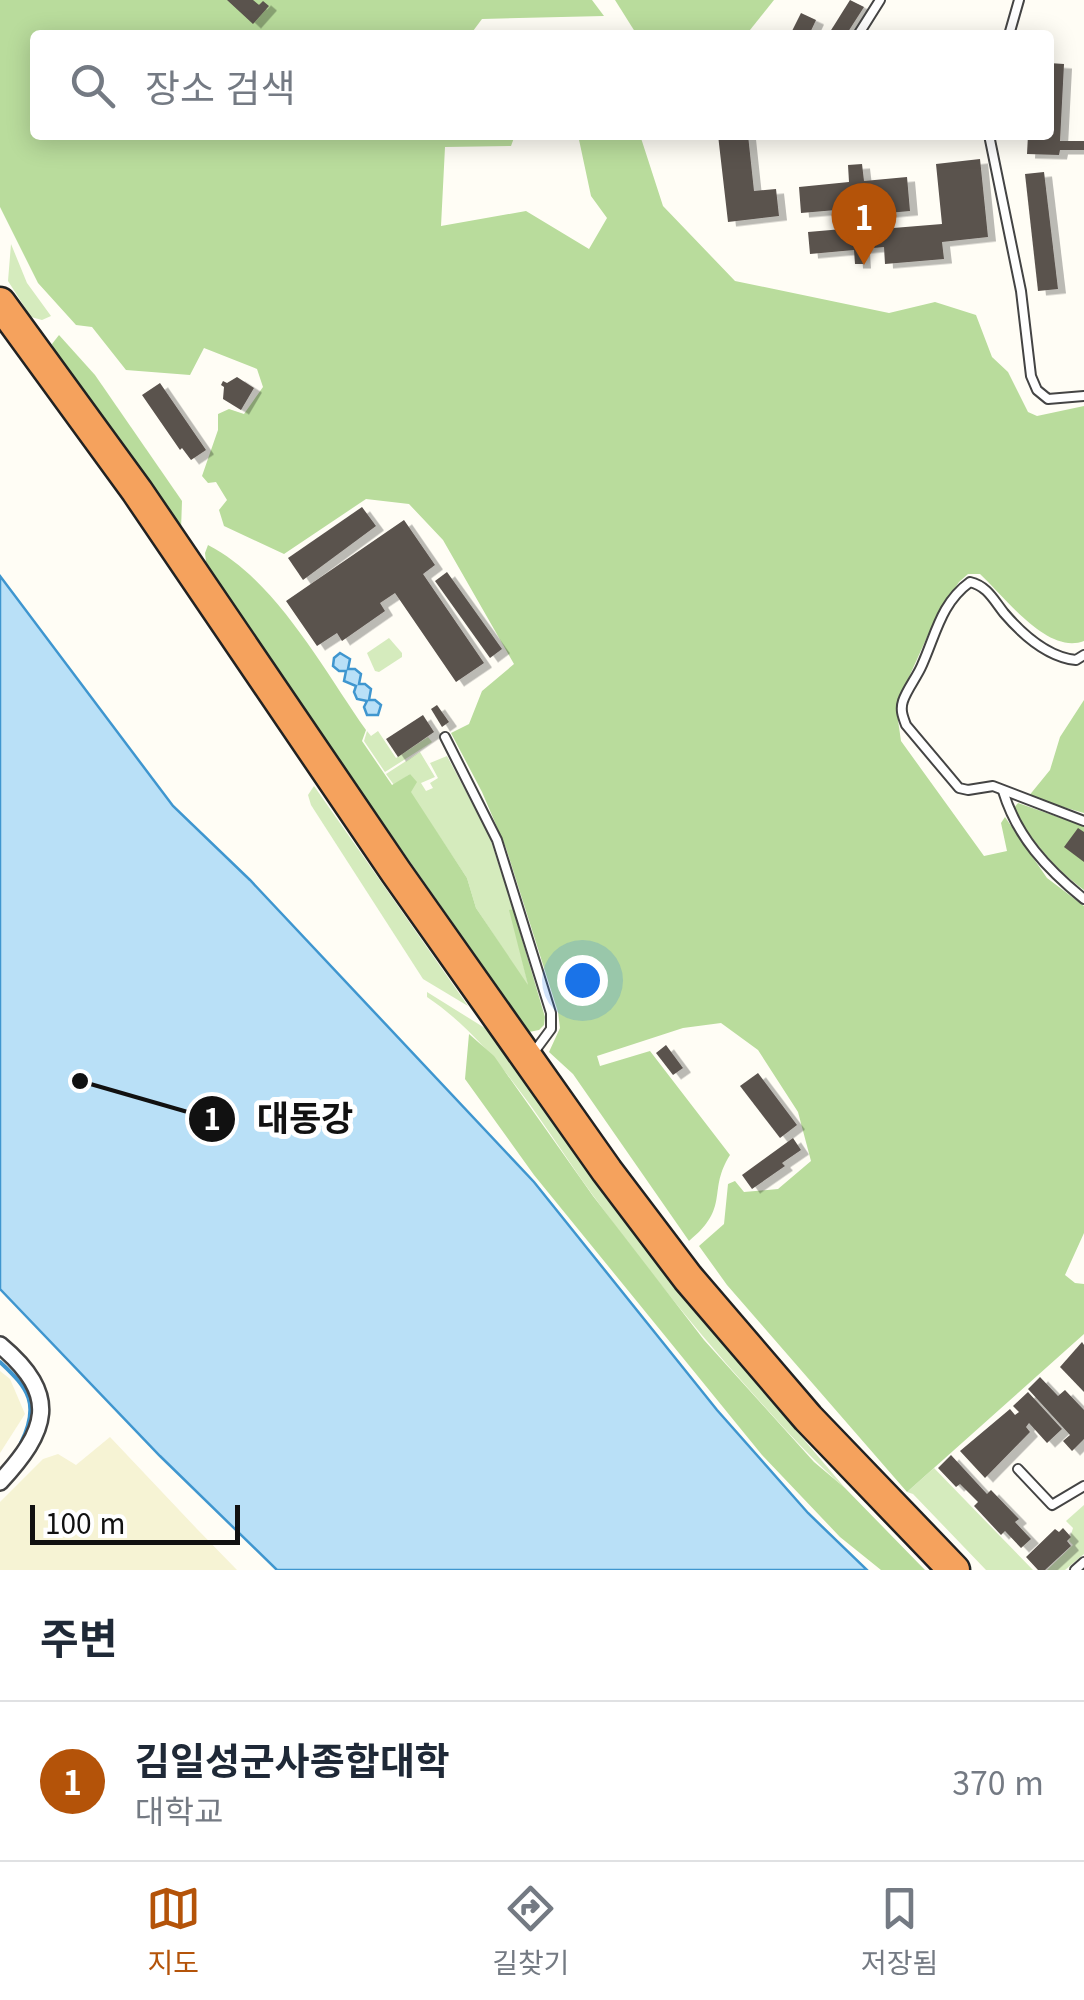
<!DOCTYPE html>
<html lang="ko">
<meta charset="utf-8">
<style>
:root{--surface:#fff;--page:#f6f6f7;--text:#1f2937;--muted:#747a83;--line:#e0e1e3;--accent:#b45309}
body{margin:0;font-family:Georgia,"Noto Sans KR",serif;background:var(--page);color:var(--text)}
.scale{position:absolute;left:30px;bottom:25px;width:210px;box-sizing:border-box;padding-left:10px;border:5px solid #111;border-top:0;font-size:28px;line-height:35px;white-space:nowrap;color:#111;-webkit-text-stroke:8px #fff;paint-order:stroke}
.you{position:absolute;left:582px;top:980px;width:35px;height:35px;margin:-25px;border:8px solid #fff;border-radius:50%;background:#1a73e8;box-shadow:0 0 0 15px #1a73e833}
.badge{display:grid;place-items:center;width:65px;height:65px;border-radius:50%;background:var(--accent);color:#fff;font-size:32px;font-weight:700}
.pin{position:absolute;translate:-50% -82px;filter:drop-shadow(0 2px 5px #0008)}
.pin::after{content:'';position:absolute;top:52px;width:35px;height:30px;background:inherit;clip-path:polygon(0 0,100% 0,50% 100%)}
.list{margin:0;padding:0;list-style:none}
h2{display:flex;justify-content:space-between;align-items:center;height:130px;margin:0;padding:0 40px;font-size:42px}
h2 small{font-size:32px;font-weight:400;color:var(--muted)}
.list li{display:grid;grid-template-columns:65px 1fr auto;gap:30px;align-items:center;box-sizing:border-box;height:160px;padding:0 40px;border-top:2px solid var(--line)}
.list b{display:block;font-size:38px;white-space:nowrap}
.list p{margin:0;font-size:32px;white-space:nowrap;color:var(--muted)}
.list em{font-size:32px;font-style:normal;color:var(--muted)}
.icon{flex:none;width:55px;height:55px;fill:none;stroke:currentColor;stroke-width:2;stroke-linecap:round;stroke-linejoin:round}
.map{position:relative;flex:none;width:1084px;height:1570px;overflow:hidden}
.search{position:absolute;background:var(--surface);box-shadow:0 5px 25px #0003;left:30px;right:30px;top:30px;height:110px;display:flex;align-items:center;gap:25px;box-sizing:border-box;padding:0 35px;border-radius:10px;color:var(--muted);font-size:38px}
.sheet{height:290px;background:var(--surface)}
nav{display:flex;justify-content:space-around;align-items:center;box-sizing:border-box;height:140px;border-top:2px solid var(--line);background:var(--surface);font-size:28px;color:var(--muted)}
nav a{display:grid;justify-items:center;gap:5px}
nav .on{color:var(--accent)}
.map>svg:first-child{display:block}
</style>
<div class="map">
<svg width="1084" height="1570" viewBox="0 0 1084 1570">
<defs>
<filter id="shadow"><feDropShadow dx="8" dy="4.5" stdDeviation="0" flood-color="#0004"/></filter>
</defs>
<rect width="100%" height="100%" fill="#fffdf5"/>
<g fill="#f6f3d4">
<polygon points="0,1371 10,1379 25,1414 0,1453"/>
<polygon points="110,1437 197,1529 237,1570 0,1570 0,1502 43,1459 58,1454 76,1465"/>
</g>
<g fill="#d5ebbd">
<polygon points="11,244 27,283 51,316 42,320 31,317 8,281"/>
<polygon points="389,638 402,653 402,657 379,672 375,671 367,653"/>
<polygon points="367,731 371,736 378,731 396,758 428,737 432,742 385,772 364,741"/>
<polygon points="420,752 435,777 421,783 426,791 433,788 430,783 438,778 430,763 447,756 489,835 513,909 510,910 529,988 476,908 467,878 410,792 410,774 394,785 386,774"/>
<polygon points="314,786 468,1006 423,979 311,805 308,795"/>
<path d="M 427,992 L 488,1030 L 607,1199 L 682,1296 L 845,1488 C 812,1460 784,1428 755,1396 C 697,1332 643,1264 592,1194 C 542,1125 498,1045 427,997 Z"/>
<polygon points="934,1468 1033,1570 986,1570 913,1494 907,1492"/>
<polygon points="1084,1505 1084,1554 1065,1570 1047,1570 1073,1545 1069,1541 1073,1528 1066,1521"/>
</g>
<g fill="#b9dc9c">
<path d="M 0,0 L 592,0 L 604,16 L 482,19 L 470,35 L 35,35 L 35,135 L 515,135 L 511,146 L 445,147 L 441,226 L 526,211 L 589,249 L 607,218 L 591,196 L 578,135 L 640,135 L 663,206 L 735,281 L 889,313 L 935,302 L 976,315 L 992,357 L 1008,372 L 1028,412 L 1037,416 L 1084,406 L 1084,641 C 1047,655 1006,598 980,574 L 968,574 L 959,582 L 936,617 L 896,706 L 901,741 L 984,856 L 1007,851 L 1001,823 L 1005,817 L 1047,878 L 1084,906 L 1084,1233 L 1065,1275 L 1075,1283 L 1084,1284 L 1084,1334 L 907,1492 L 727,1285 L 699,1246 L 724,1224 L 728,1184 L 735,1181 L 744,1192 L 778,1189 L 811,1161 L 798,1112 L 758,1050 L 721,1023 L 683,1028 L 597,1056 L 600,1066 L 650,1051 L 730,1155 C 707,1191 731,1207 689,1241 L 573,1074 L 549,1052 L 560,1028 L 558,1012 L 506,848 L 482,792 L 451,733 L 469,724 L 482,691 L 514,664 L 443,540 L 409,504 L 366,499 L 284,554 L 224,526 L 219,510 L 227,500 L 216,482 L 208,483 L 202,476 L 218,430 L 218,414 L 229,409 L 244,414 L 263,387 L 257,369 L 204,348 L 190,375 L 126,370 L 92,327 L 76,325 L 38,283 L 0,207 Z"/>
<polygon points="615,0 774,0 746,35 637,35"/>
<polygon points="59,335 95,375 182,501 181,530 56,354 52,344"/>
<path d="M 208,545 C 275,579 323,669 366,730 L 362,741 L 392,785 L 410,774 L 417,782 L 411,792 L 467,878 L 476,908 L 528,985 L 509,910 L 513,909 L 545,1017 L 544,1025 L 539,1030 L 529,1032 L 207,571 L 205,553 Z"/>
<polygon points="1084,700 1084,813 1028,797 1050,770 1060,737"/>
<path d="M 1018,803 L 1084,826 L 1084,890 C 1053,867 1033,842 1013,809 Z"/>
<polygon points="469,1034 494,1056 593,1196 704,1340 814,1462 845,1488 925,1570 881,1570 840,1537 762,1455 534,1175 465,1079"/>
</g>
<g fill="#b9e0f7" stroke="#3f96cf" stroke-width="2.5">
<polygon points="0,576 173,806 250,880 534,1182 717,1410 808,1513 867,1570 277,1570 160,1456 0,1289"/>
<polygon points="340,653 350,659 348,669 355,669 361,674 359,684 365,684 371,689 369,700 375,700 381,705 378,715 367,715 364,707 367,701 357,699 354,692 356,686 344,681 346,671 339,671 333,666 334,658"/>
</g>
<g fill="none" stroke-linecap="round" stroke-linejoin="round">
<path stroke="#3f96cf" stroke-width="4" d="M 0,1362 C 29,1389 40,1404 21,1443"/>
</g>
<g fill="#5a524d" filter="url(#shadow)">
<polygon points="227,0 253,0 259,5 263,1 269,6 253,24"/>
<polygon points="850,0 864,7 846,35 828,35"/>
<polygon points="801,13 816,20 809,35 790,35"/>
<polygon points="1049,63 1064,64 1060,141 1084,141 1084,150 1060,150 1059,155 1027,154 1028,135 1049,135"/>
<polygon points="718,135 748,135 754,191 776,189 779,216 728,222"/>
<polygon points="980,159 988,237 942,242 944,259 885,264 884,247 862,249 863,264 855,264 854,250 810,254 808,232 854,228 853,218 848,219 848,209 801,213 799,187 849,182 848,165 862,164 864,181 907,177 910,211 888,213 888,205 861,208 861,218 866,218 867,226 881,225 881,229 942,224 936,164"/>
<polygon points="1044,172 1058,289 1038,291 1025,174"/>
<polygon points="237,377 254,388 241,410 223,399 224,387 221,385 223,381 227,383"/>
<polygon points="160,383 206,450 191,460 182,448 180,450 142,395"/>
<polygon points="362,507 376,526 303,580 288,558"/>
<polygon points="404,520 435,565 423,574 484,663 456,682 395,593 380,603 385,611 342,641 337,633 317,646 286,601"/>
<polygon points="447,572 502,649 490,658 435,581"/>
<polygon points="437,705 449,722 442,727 431,709"/>
<polygon points="423,715 434,732 398,757 386,739"/>
<polygon points="1078,828 1084,832 1084,862 1064,847"/>
<polygon points="666,1045 683,1068 673,1075 656,1053"/>
<polygon points="758,1073 797,1125 780,1138 740,1086"/>
<polygon points="793,1138 801,1150 782,1163 785,1166 752,1189 742,1175"/>
<polygon points="1082,1342 1084,1345 1084,1392 1060,1367"/>
<polygon points="1040,1377 1058,1396 1065,1390 1084,1410 1084,1439 1072,1451 1063,1441 1070,1435 1028,1389"/>
<polygon points="1028,1392 1062,1429 1047,1443 1029,1423 1026,1427 1030,1432 985,1478 960,1451 1010,1409 1015,1415 1019,1412 1013,1406"/>
<polygon points="951,1455 987,1494 991,1490 1019,1519 1015,1522 1031,1539 1021,1548 1005,1531 1001,1535 974,1506 978,1502 960,1484 956,1487 938,1468"/>
<polygon points="1063,1528 1071,1537 1067,1541 1071,1546 1045,1570 1038,1570 1026,1557 1055,1529 1059,1532"/>
</g>
<g fill="none" stroke-linecap="round" stroke-linejoin="round">
<defs>
<g id="lane">
<polyline points="858,35 880,0"/>
<polyline points="1009,35 1019,0"/>
<polyline points="989,135 1021,291 1031,376 1037,390 1048,399 1084,396"/>
<path d="M 1084,655 L 1076,660 C 1047,657 1022,634 1004,613 C 993,599 987,586 970,582 C 941,603 936,634 922,665 C 917,677 907,689 903,701 C 900,710 903,717 906,725 L 959,788 L 968,790 L 993,786 L 1084,821"/>
<polyline points="445,737 497,840 551,1013 551,1029 534,1052"/>
<path d="M 1003,791 C 1017,837 1047,869 1084,899"/>
<polyline points="1018,1469 1052,1505 1084,1486"/>
<polyline points="1075,1570 1084,1562"/>
</g>
<path id="street" d="M 0,1345 C 61,1396 47,1431 0,1482"/>
<polyline id="highway" points="0,303 137,491 396,872 607,1171 688,1278 808,1418 954,1570"/>
</defs>
<use href="#lane" stroke="#444" stroke-width="12"/>
<use href="#street" stroke="#444" stroke-width="20"/>
<use href="#highway" stroke="#222" stroke-width="35"/>
<use href="#lane" stroke="#fff" stroke-width="8"/>
<use href="#street" stroke="#fff" stroke-width="15"/>
<use href="#highway" stroke="#f5a25d" stroke-width="30"/>
</g>
<path fill="none" stroke="#111" stroke-width="4" d="M80 1081L212 1119"/>
<g fill="#111" stroke="#fff" stroke-width="4">
<circle cx="80" cy="1081" r="10"/>
<circle cx="212" cy="1119" r="25"/>
</g>
<g font-size="30" text-anchor="middle" font-weight="bold" fill="#fff">
<text x="212" y="1130">1</text>
</g>
<g font-size="35" text-anchor="middle" font-weight="bold" fill="#111" stroke="#fff" stroke-width="10" stroke-linejoin="round" paint-order="stroke">
<text x="305" y="1131">대동강</text>
</g>
</svg>
<div class="scale">100 m</div>
<div class="you"></div>
<div class="pin badge" style="left:864px;top:265px">1</div>
<div class="search"><svg class="icon" aria-label="search" viewBox="0 0 24 24"><circle cx="10" cy="10" r="6"/><path d="M15 15l6 6"/></svg>장소 검색</div>
</div>
<section class="sheet">
<h2>주변<small></small></h2>
<ul class="list">
<li><span class="badge">1</span><div><b>김일성군사종합대학</b><p>대학교</p></div><em>370 m</em></li>
</ul>
</section>
<nav>
<a class="on"><svg class="icon" aria-label="map" viewBox="0 0 24 24"><path d="M3 6l6-2 6 2 6-2v14l-6 2-6-2-6 2zM9 4v14M15 6v14"/></svg>지도</a>
<a><svg class="icon" aria-label="directions" viewBox="0 0 24 24"><path d="M12 3l9 9-9 9-9-9zM9 14v-3h6M13 9l2 2-2 2"/></svg>길찾기</a>
<a><svg class="icon" aria-label="saved" viewBox="0 0 24 24"><path d="M7 4h10v16l-5-4-5 4z"/></svg>저장됨</a>
</nav>
